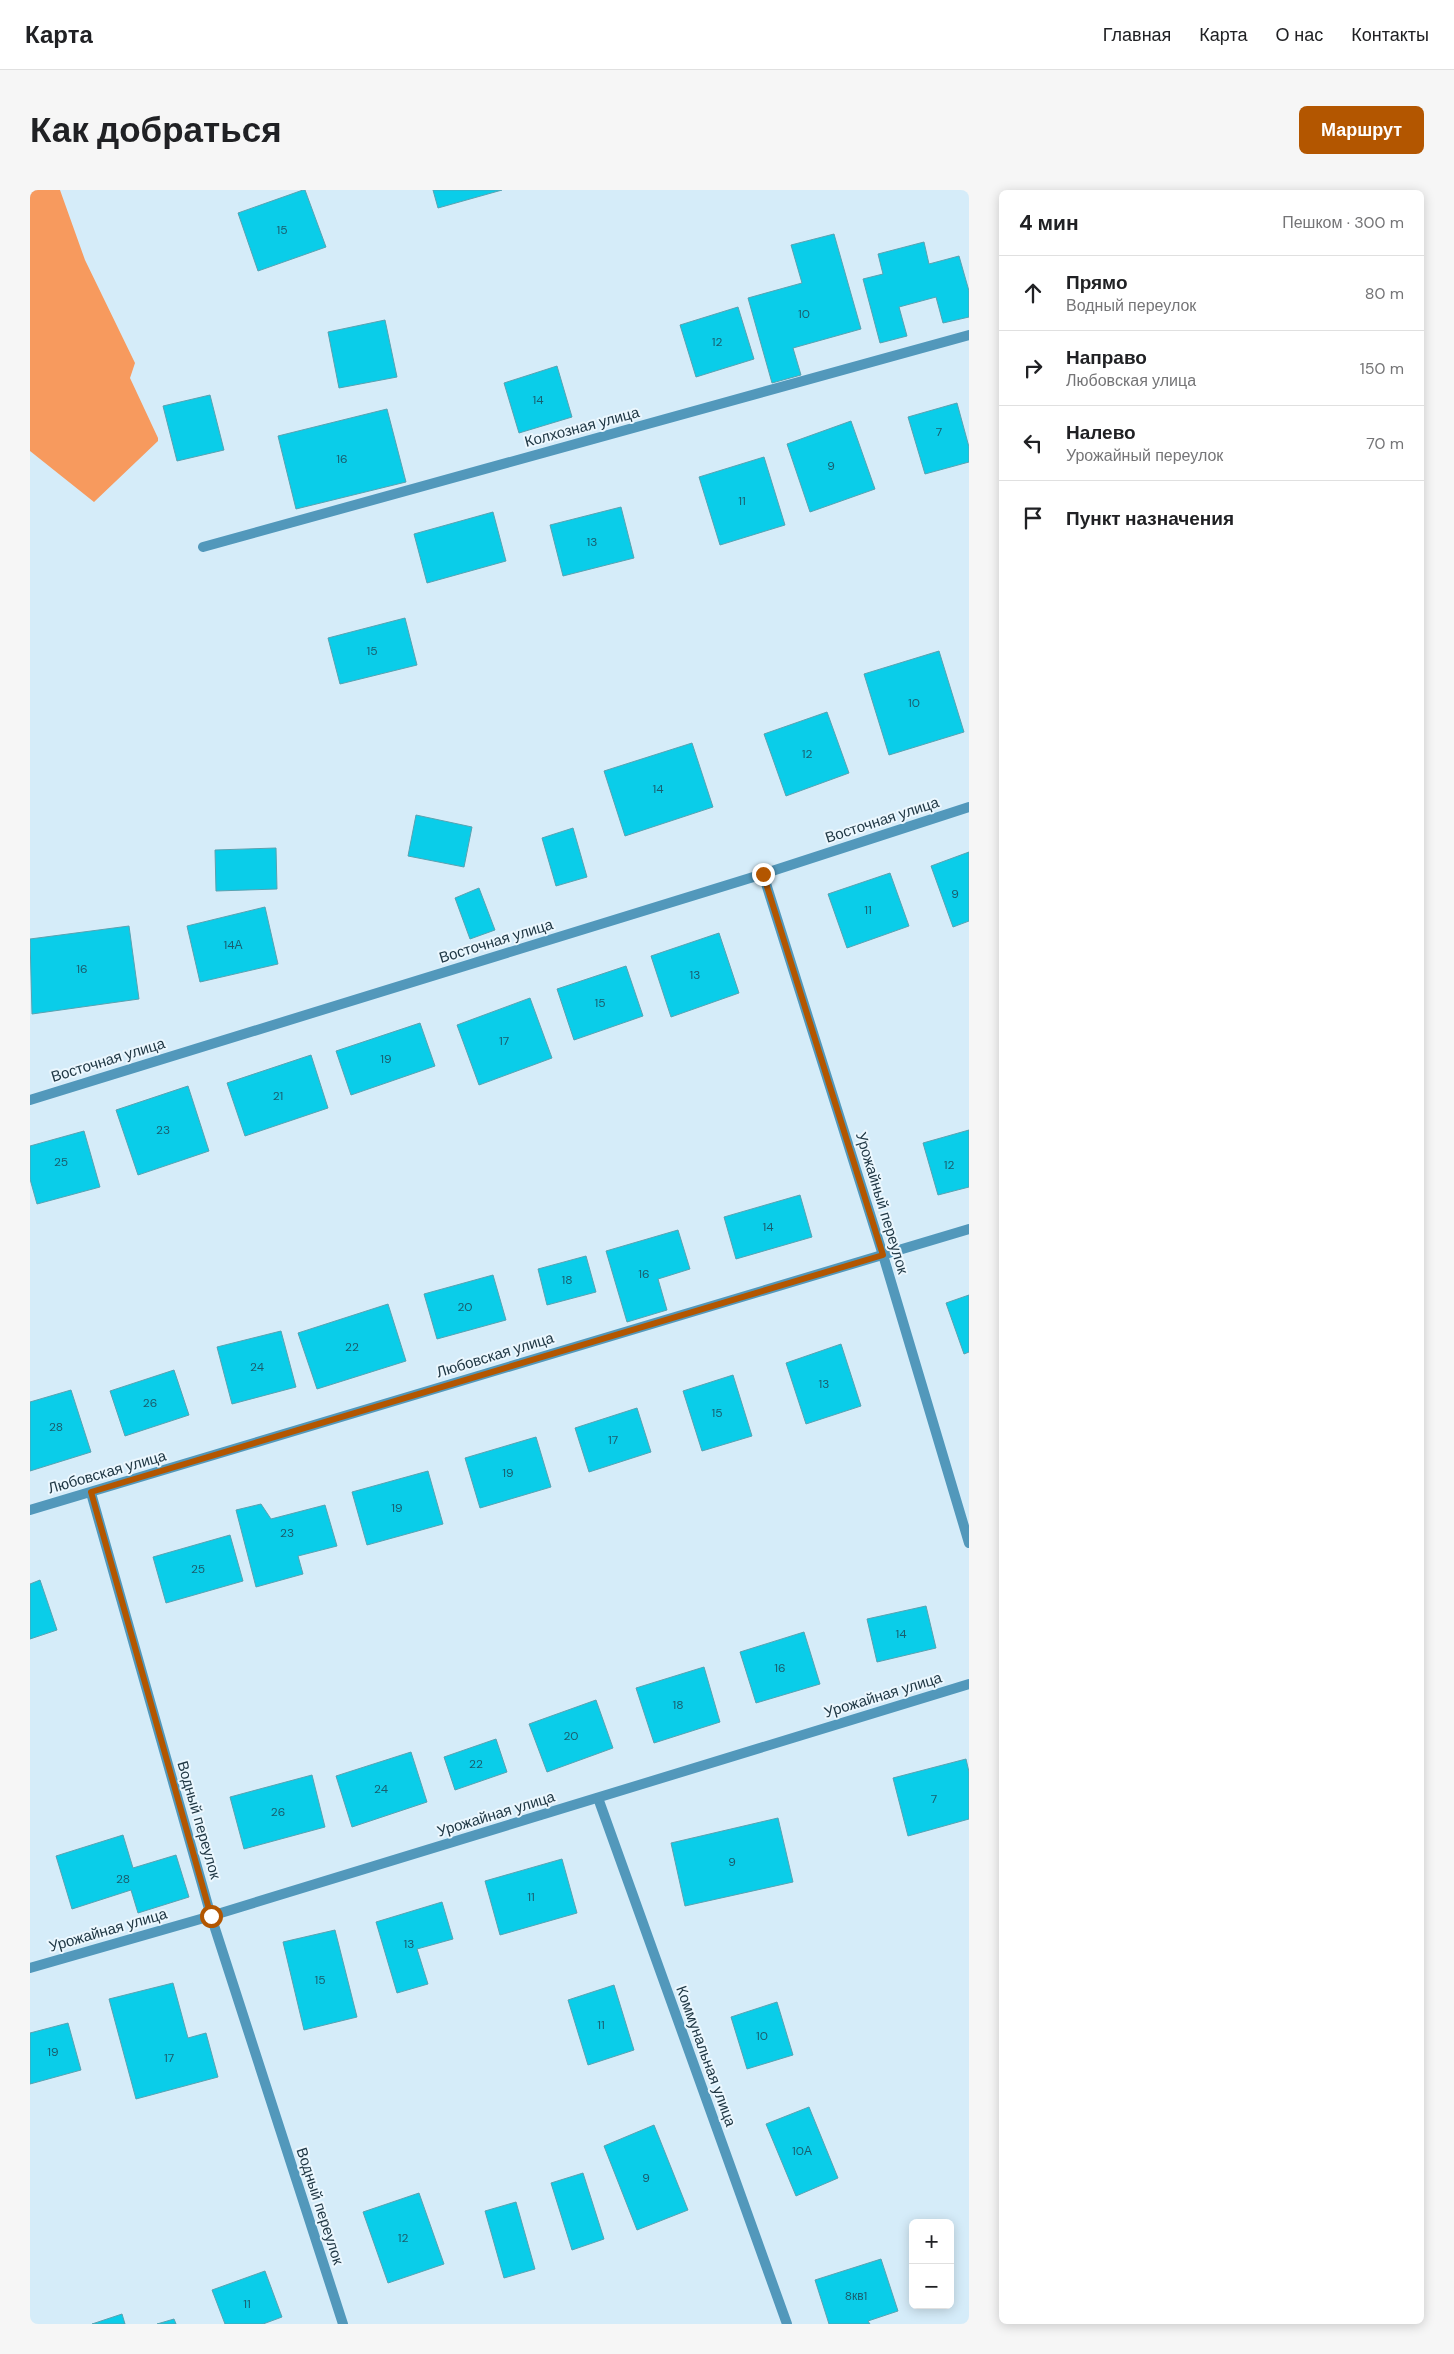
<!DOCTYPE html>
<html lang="ru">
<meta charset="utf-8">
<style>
:root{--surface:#fff;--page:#f6f6f6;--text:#202124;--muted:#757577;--line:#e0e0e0;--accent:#b35600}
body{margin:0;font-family:"DM Sans",sans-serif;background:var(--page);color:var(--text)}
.controls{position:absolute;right:15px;bottom:15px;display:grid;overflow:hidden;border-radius:8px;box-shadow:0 2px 12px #0003}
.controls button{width:45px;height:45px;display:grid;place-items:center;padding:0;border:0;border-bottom:1px solid var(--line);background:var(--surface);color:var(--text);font:25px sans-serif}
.stop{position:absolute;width:15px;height:15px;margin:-11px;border:4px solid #b35600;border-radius:50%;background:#fff}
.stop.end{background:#b35600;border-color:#fff;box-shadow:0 1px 5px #0008}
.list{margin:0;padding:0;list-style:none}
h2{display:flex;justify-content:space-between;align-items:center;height:65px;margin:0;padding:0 20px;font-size:21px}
h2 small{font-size:16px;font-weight:400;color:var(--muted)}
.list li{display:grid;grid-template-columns:32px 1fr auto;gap:15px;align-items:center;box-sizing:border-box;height:75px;padding:0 20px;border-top:1px solid var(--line)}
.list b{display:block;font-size:19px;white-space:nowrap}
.list p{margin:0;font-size:16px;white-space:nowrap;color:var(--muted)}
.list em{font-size:16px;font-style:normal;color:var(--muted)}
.icon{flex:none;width:28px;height:28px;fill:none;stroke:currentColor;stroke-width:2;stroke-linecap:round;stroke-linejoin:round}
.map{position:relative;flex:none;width:939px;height:2134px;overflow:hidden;border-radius:8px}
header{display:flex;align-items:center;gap:30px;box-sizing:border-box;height:70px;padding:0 25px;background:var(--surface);border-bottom:1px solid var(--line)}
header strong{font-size:24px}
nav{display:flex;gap:28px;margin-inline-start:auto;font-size:18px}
.intro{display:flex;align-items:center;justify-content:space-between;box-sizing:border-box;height:120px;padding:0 30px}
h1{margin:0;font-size:35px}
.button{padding:12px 22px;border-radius:8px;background:var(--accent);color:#fff;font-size:18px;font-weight:700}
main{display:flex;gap:30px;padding:0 30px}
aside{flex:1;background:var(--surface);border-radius:8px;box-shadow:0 2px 12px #0003}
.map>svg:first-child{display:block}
</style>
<header>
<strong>Карта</strong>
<nav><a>Главная</a><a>Карта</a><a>О нас</a><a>Контакты</a></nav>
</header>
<div class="intro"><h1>Как добраться</h1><a class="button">Маршрут</a></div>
<main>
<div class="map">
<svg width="939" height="2134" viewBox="0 0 939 2134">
<rect width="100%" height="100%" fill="#d5ecf9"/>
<polygon fill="#f79a5e" points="0,0 30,0 55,70 105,173 100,188 128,248 128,251 64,312 0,261"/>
<g fill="#0acde9" stroke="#59a2b1">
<polygon points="273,0 275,0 296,57 228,81 208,23"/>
<polygon points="403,0 472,0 408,18"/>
<polygon points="804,44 831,139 763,158 771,185 742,193 718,108 772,93 761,55"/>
<polygon points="894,52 899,74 929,66 939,101 939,127 913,133 906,107 869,117 877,146 850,153 833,89 853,84 848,64"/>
<polygon points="708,117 724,169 666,187 650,135"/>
<polygon points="355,130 367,187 309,198 298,142"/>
<polygon points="527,176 542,227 489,243 474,193"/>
<polygon points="180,205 194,260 147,271 133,216"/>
<polygon points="927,213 939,257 939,272 895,284 878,227"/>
<polygon points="357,219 376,292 266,319 248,246"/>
<polygon points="821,231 845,299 780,322 757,254"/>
<polygon points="734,267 755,335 690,355 669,287"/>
<polygon points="591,317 604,368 533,386 520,335"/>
<polygon points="463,322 476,371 397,393 384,344"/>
<polygon points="375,428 387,475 310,494 298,448"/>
<polygon points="909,461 934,542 859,565 834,484"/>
<polygon points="797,522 819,583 756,606 734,544"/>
<polygon points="662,553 683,617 595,646 574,581"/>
<polygon points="386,625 442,637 434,677 378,666"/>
<polygon points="543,638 557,687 526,696 512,648"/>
<polygon points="246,658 247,699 186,701 185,660"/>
<polygon points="939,662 939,731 923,737 901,676"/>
<polygon points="860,683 879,736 817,758 798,704"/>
<polygon points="449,698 465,740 440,749 425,708"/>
<polygon points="235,717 248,774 170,792 157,736"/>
<polygon points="99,736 109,809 2,824 0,749"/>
<polygon points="689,743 709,803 641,827 621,766"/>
<polygon points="596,776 613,826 544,850 527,799"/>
<polygon points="500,808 522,868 449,895 427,835"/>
<polygon points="390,833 405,876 321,905 306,861"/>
<polygon points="281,865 298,918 215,946 197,893"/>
<polygon points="158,896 179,961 108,985 86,920"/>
<polygon points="939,940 939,997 908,1005 893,953"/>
<polygon points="54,941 70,997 7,1014 0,989 0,956"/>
<polygon points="770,1005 782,1047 706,1069 694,1027"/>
<polygon points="648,1040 660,1079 628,1089 637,1120 597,1132 576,1061"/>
<polygon points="556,1066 566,1102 517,1115 508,1079"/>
<polygon points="463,1085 476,1130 407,1149 394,1104"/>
<polygon points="939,1105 939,1162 934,1164 916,1113"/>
<polygon points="358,1114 376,1171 287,1199 268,1143"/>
<polygon points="251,1141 266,1197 202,1214 187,1157"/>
<polygon points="811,1154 831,1216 776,1234 756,1173"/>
<polygon points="144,1180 159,1225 95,1246 80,1201"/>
<polygon points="703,1185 722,1246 672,1261 653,1201"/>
<polygon points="41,1200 61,1262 0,1281 0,1212"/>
<polygon points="607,1218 621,1262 559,1282 545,1238"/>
<polygon points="506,1247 521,1297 450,1318 435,1268"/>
<polygon points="398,1281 413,1334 337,1355 322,1302"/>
<polygon points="231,1314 241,1329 295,1315 307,1356 268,1366 273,1384 226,1397 206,1320"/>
<polygon points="200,1345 213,1391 136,1413 123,1367"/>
<polygon points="10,1390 27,1440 0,1449 0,1394"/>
<polygon points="896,1416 906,1458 847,1472 837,1429"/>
<polygon points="774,1442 790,1494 726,1513 710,1462"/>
<polygon points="674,1477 690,1532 624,1553 606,1498"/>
<polygon points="566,1510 583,1558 517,1582 499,1534"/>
<polygon points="466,1549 477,1582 425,1600 414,1567"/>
<polygon points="381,1562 397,1612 322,1637 306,1586"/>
<polygon points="936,1569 939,1582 939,1629 878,1646 863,1588"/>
<polygon points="282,1585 295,1637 214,1659 200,1607"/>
<polygon points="748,1628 763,1692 655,1716 641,1653"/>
<polygon points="93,1645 103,1678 146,1665 159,1707 108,1723 101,1700 42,1719 26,1666"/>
<polygon points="532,1669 547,1723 470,1745 455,1691"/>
<polygon points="412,1712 423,1749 387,1759 398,1794 367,1803 346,1732"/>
<polygon points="305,1740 327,1827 274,1840 253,1752"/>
<polygon points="143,1793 158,1848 176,1843 188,1887 106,1909 79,1809"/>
<polygon points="584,1795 604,1860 558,1875 538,1810"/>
<polygon points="747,1812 763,1865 717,1879 701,1827"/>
<polygon points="38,1833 51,1880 0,1894 0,1843"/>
<polygon points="779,1917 808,1988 766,2006 736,1934"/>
<polygon points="624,1935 658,2020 607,2040 574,1956"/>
<polygon points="553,1983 574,2049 542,2060 521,1993"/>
<polygon points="389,2003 414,2074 358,2093 333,2022"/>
<polygon points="486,2012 505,2079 474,2088 455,2021"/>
<polygon points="851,2069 868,2121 838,2131 840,2134 799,2134 785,2090"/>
<polygon points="235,2081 252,2127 233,2134 195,2134 182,2100"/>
<polygon points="92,2124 95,2134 62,2134"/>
<polygon points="144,2129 146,2134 127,2134"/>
</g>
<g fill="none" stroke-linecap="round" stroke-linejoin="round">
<g stroke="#5298bb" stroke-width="10">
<polyline points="173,357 939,145"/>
<polyline points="733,684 853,1065 939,1353"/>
<polyline points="0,910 733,684 939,617"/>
<polyline points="61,1303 181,1726 313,2134"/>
<polyline points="0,1320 939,1039"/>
<polyline points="568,1608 757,2134"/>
<polyline points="0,1778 181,1726 939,1494"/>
</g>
</g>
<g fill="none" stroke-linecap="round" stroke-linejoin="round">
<polyline stroke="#b35600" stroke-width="6" points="181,1726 61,1302 853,1065 733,684"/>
</g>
<g text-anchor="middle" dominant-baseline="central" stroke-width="4" stroke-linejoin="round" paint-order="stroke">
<g font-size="12" fill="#1a5d6e">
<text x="252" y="40">15</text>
<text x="774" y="124">10</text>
<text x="687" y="152">12</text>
<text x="508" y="210">14</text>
<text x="909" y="242">7</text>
<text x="312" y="269">16</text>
<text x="801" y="276">9</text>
<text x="712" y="311">11</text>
<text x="562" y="352">13</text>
<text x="342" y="461">15</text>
<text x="884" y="513">10</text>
<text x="777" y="564">12</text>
<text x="628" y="599">14</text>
<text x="925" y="704">9</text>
<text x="838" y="720">11</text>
<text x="203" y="755">14А</text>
<text x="52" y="779">16</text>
<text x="665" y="785">13</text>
<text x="570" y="813">15</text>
<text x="474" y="851">17</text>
<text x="356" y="869">19</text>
<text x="248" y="906">21</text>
<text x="133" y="940">23</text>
<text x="31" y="972">25</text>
<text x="919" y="975">12</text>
<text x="738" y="1037">14</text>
<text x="614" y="1084">16</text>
<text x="537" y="1090">18</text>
<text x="435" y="1117">20</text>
<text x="322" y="1157">22</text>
<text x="227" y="1177">24</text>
<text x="794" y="1194">13</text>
<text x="120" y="1213">26</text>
<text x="687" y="1223">15</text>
<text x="26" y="1237">28</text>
<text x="583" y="1250">17</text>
<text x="478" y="1283">19</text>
<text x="367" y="1318">19</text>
<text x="257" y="1343">23</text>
<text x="168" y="1379">25</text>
<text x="871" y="1444">14</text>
<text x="750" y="1478">16</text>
<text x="648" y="1515">18</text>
<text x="541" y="1546">20</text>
<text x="446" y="1574">22</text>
<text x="351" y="1599">24</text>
<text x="904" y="1609">7</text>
<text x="248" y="1622">26</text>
<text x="702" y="1672">9</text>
<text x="93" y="1689">28</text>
<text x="501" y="1707">11</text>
<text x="379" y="1754">13</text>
<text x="290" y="1790">15</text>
<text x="571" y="1835">11</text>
<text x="732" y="1846">10</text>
<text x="23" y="1862">19</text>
<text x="139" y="1868">17</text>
<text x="772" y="1961">10А</text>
<text x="616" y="1988">9</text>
<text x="373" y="2048">12</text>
<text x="826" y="2106">8кв1</text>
<text x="217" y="2114">11</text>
</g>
<g font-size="15" fill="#203845" stroke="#ebf7fe">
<text transform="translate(552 237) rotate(-15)">Колхозная улица</text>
<text transform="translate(852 630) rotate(-18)">Восточная улица</text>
<text transform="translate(466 751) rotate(-17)">Восточная улица</text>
<text transform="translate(78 870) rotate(-17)">Восточная улица</text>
<text transform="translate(852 1013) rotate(73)">Урожайный переулок</text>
<text transform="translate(465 1165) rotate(-17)">Любовская улица</text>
<text transform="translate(77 1282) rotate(-16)">Любовская улица</text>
<text transform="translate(853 1505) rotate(-17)">Урожайная улица</text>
<text transform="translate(466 1624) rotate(-17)">Урожайная улица</text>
<text transform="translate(169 1630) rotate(74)">Водный переулок</text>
<text transform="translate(78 1740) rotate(-16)">Урожайная улица</text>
<text transform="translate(676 1866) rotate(70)">Коммунальная улица</text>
<text transform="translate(290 2016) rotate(72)">Водный переулок</text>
</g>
</g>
</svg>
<div class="controls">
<button>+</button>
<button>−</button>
</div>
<div class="stop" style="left:181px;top:1726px"></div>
<div class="stop end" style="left:733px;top:684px"></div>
</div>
<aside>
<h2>4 мин<small>Пешком · 300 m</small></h2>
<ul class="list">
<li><svg class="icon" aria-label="ahead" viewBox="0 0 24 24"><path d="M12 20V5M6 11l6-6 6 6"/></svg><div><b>Прямо</b><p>Водный переулок</p></div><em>80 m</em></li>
<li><svg class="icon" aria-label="right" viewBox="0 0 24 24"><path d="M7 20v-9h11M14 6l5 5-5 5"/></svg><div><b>Направо</b><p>Любовская улица</p></div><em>150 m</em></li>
<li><svg class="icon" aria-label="left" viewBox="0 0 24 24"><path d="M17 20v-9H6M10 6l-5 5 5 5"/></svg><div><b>Налево</b><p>Урожайный переулок</p></div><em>70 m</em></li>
<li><svg class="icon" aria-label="arrive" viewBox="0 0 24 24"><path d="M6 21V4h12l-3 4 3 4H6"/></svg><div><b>Пункт назначения</b></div></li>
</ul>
</aside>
</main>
